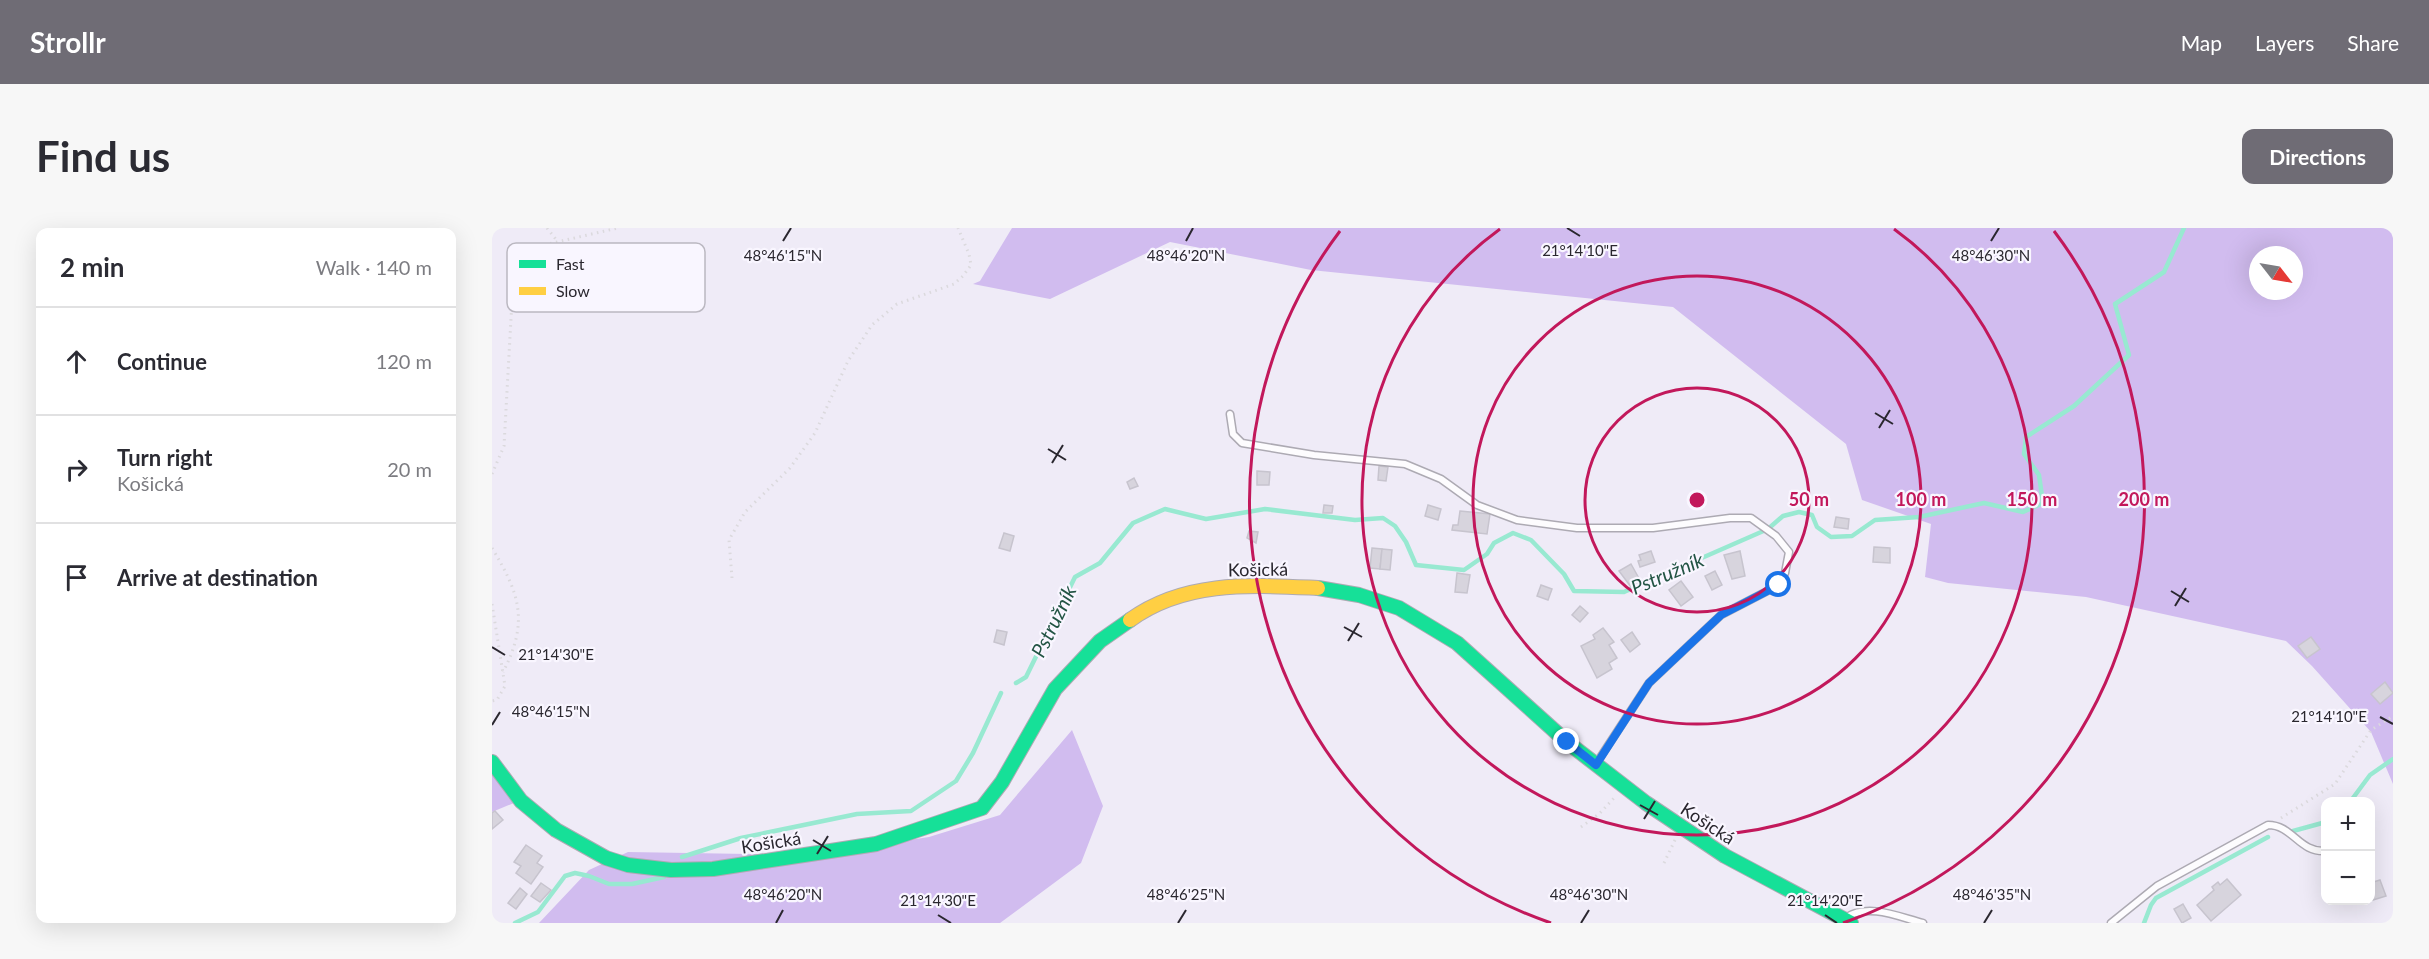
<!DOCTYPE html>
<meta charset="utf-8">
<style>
:root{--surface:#fff;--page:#f7f7f7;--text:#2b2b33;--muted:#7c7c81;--line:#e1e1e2;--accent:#6f6c75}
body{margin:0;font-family:Lato,sans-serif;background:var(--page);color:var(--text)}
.controls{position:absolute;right:18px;bottom:18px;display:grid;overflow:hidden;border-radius:12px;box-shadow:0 6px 24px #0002}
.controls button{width:54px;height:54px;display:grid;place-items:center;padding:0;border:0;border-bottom:2px solid var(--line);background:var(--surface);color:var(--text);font:30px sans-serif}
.compass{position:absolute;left:1757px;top:18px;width:54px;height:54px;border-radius:50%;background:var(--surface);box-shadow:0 6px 24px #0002;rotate:121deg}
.stop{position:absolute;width:18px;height:18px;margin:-14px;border:4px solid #1a73e8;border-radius:50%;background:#fff}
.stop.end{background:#1a73e8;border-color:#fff;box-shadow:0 2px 6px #0008}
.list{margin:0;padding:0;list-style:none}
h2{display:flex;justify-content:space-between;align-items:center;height:78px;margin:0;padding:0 24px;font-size:26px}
h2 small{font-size:20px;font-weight:400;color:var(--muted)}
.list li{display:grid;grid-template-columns:39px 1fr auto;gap:18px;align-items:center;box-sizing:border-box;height:108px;padding:0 24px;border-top:2px solid var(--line)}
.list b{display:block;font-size:22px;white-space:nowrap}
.list p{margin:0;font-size:20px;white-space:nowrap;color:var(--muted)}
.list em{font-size:20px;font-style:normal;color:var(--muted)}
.icon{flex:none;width:33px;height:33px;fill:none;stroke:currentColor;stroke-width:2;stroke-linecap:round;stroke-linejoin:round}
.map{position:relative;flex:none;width:1901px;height:695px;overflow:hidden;border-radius:12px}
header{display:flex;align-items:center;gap:36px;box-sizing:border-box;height:84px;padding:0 30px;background:var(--accent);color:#fff}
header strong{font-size:28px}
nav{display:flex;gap:33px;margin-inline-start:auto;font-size:21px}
.intro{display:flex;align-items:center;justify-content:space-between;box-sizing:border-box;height:144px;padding:0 36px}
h1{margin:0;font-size:42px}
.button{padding:15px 27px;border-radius:12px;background:var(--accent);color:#fff;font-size:21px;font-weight:700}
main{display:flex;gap:36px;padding:0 36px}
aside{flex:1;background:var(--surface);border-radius:12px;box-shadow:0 6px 24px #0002}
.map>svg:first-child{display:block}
</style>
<header>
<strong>Strollr</strong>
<nav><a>Map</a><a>Layers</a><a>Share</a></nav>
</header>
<div class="intro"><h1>Find us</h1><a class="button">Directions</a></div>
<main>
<aside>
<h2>2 min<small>Walk · 140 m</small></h2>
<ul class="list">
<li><svg class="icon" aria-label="ahead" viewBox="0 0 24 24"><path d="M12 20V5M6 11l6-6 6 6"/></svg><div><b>Continue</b></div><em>120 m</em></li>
<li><svg class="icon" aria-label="right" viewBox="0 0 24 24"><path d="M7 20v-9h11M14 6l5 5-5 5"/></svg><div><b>Turn right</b><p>Košická</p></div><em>20 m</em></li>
<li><svg class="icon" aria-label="arrive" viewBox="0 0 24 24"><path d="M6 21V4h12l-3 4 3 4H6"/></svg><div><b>Arrive at destination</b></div></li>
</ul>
</aside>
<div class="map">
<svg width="1901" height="695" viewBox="0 0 1901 695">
<rect width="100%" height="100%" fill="#efebf7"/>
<g fill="#d1bcef" fill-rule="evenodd">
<path d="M 520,0 L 1901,0 L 1901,556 L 1879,504 L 1820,438 L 1794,413 L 1594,369 L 1456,355 L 1433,349 L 1439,296 L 1370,272 L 1354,216 L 1181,79 L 819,42 L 678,14 L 558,71 L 481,56 L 488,53 ZM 1766,27 L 1802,27 L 1802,63 L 1766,63 Z"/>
<polygon points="580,502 611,578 589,635 508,695 47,695 97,642 136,624 318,627 437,609 508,587"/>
<polygon points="0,541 29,572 0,584"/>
</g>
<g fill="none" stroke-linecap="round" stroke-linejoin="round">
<g stroke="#98e9d1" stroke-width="4.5">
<polyline points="524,455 534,449 583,349 608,335 641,295 673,281 714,291 773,281 863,292 891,290 903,298 914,314 924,337 972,342 995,326 1002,315 1021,305 1039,312 1072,346 1082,363 1132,364 1276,301 1291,288 1307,284 1320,287 1325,299 1339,309 1360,308 1383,292 1427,289 1492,275 1531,284 1551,275 1547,247 1532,226 1534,209 1582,178 1637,127 1623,76 1672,44 1692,0"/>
<polyline points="1858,574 1878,547 1901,531"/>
<polyline points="1801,603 1834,594"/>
<polyline points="190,629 249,610 365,586 419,583 464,553 481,525 509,465"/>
<polyline points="23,695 46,684 73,648 83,645 97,648 117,656 140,656 172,649"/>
<polyline points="1652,695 1659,677 1664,670 1776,609"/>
</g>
</g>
<g fill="#d7d4dd" stroke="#c7c4ce" stroke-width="1.5">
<polygon points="887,238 896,239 894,253 886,252"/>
<polygon points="765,243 778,244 777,257 765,257"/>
<polygon points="642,250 646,258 638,261 635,254"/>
<polygon points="832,277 841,278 840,285 831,285"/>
<polygon points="936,277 949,281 946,292 933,288"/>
<polygon points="968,283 998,286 995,306 960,302 961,297 966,297"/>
<polygon points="1344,289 1357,291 1356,301 1342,299"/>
<polygon points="757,303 766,304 764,315 755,310"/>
<polygon points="512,305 522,308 518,323 507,320"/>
<polygon points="1382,319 1398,320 1398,335 1381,334"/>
<polygon points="880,320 890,321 888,341 878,340"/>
<polygon points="890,321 900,322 898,342 888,341"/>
<polygon points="1159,323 1163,334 1148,339 1146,333 1149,332 1147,327"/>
<polygon points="1248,323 1253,348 1240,351 1232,327"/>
<polygon points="1139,336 1149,354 1139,359 1127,343"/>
<polygon points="1223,343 1230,357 1220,362 1213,348"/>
<polygon points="965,345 978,347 975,365 963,364"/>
<polygon points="1189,353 1201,369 1189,378 1177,362"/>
<polygon points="1049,357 1060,361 1056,372 1045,368"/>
<polygon points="1088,378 1096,385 1088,394 1080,387"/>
<polygon points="1111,400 1122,414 1117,417 1125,430 1117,435 1120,441 1105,450 1089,418 1103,411 1101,407"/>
<polygon points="505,402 515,404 512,417 502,414"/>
<polygon points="1140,404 1148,416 1138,424 1129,412"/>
<polygon points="1819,409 1828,421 1815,430 1806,418"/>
<polygon points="1893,454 1901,465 1888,476 1879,466"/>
<polygon points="3,583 11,592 0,601 0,585"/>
<polygon points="34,617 50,628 45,635 51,639 39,656 24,645 29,638 22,634"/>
<polygon points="1735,651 1749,667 1719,693 1705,677 1722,662 1720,659 1726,654 1728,657"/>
<polygon points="1888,652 1894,668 1881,672 1878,655"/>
<polygon points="49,655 59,662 48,674 39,668"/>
<polygon points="28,660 35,666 24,681 16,675"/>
<polygon points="1691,676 1699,690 1690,695 1682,681"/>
</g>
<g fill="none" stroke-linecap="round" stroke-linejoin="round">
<defs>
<g id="lane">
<polyline points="738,186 741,206 750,215 822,227 913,236 949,251 985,277 1025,292 1085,300 1161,300 1238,290 1259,290 1284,308 1297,324 1293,345 1287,357 1229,387 1157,455 1104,536"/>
<path d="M 1355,689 C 1377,675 1407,689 1431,695"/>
<path d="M 1619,695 L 1665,658 L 1776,597 C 1801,597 1807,625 1834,623"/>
</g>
<g id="fast">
<polyline points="826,360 867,367 907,380 965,415 1075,514 1154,575 1233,628 1359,695"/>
<polyline points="0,534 29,573 64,602 114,630 136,637 179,642 221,641 384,616 490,580 510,554 563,461 608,413 638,392"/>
</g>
<path id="slow" d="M 638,392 C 693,352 760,357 826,360"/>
</defs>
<use href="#lane" stroke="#adaab3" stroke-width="9"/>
<use href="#fast" stroke="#adaab3" stroke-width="16"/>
<use href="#slow" stroke="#adaab3" stroke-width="16"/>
<g stroke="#dbd9dd" stroke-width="3" stroke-dasharray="1.5 4.5" stroke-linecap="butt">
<polyline points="55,0 66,14"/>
<polyline points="0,246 12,218 21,54 30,34 43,19 126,0"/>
<path d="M 0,320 C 28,366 37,394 11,444"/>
<polyline points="240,350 237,312 253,284 298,240 323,205 356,133 380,97 405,76 462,56 471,48 479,37 477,26 466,0"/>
<polyline points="0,376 13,458 5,472 0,473"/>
<polyline points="1789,590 1843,556 1879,502 1901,488"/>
<polyline points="1089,599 1107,586 1123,569"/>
<polyline points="1172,635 1183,612"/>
</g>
<use href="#lane" stroke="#fdfcfe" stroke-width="6"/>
<use href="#fast" stroke="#16e098" stroke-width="14"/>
<use href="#slow" stroke="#ffcf43" stroke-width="14"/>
</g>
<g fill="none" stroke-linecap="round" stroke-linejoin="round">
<polyline stroke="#1a73e8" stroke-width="8" points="1075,514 1104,537 1157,455 1229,387 1287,357"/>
</g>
<path fill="none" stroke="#2a272f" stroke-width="2" d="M 1075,0 L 1088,8M 291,13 L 299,0M 694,13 L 701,0M 1499,13 L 1507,0M 1383,185 L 1401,196M 1387,200 L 1398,182M 556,221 L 574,232M 560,235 L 571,217M 1679,363 L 1697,374M 1683,378 L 1694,360M 852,399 L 870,409M 856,413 L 867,395M 0,419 L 13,427M 1888,489 L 1901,496M 0,497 L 8,484M 1148,577 L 1166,587M 1152,591 L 1163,573M 321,612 L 339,623M 325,626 L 336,608M 446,687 L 459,695M 1333,687 L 1345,695M 284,695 L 291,682M 686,695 L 694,682M 1089,695 L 1097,682M 1492,695 L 1500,682"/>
<g fill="none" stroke="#c2185b" stroke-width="3">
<circle cx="1205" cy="272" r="112"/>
<circle cx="1205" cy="272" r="224"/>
<path d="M1402 1A335 335 0 1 1 1008 1"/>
<path d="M1059 695A447 447 0 0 1 848 3M1562 3A447 447 0 0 1 1351 695"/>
</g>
<g text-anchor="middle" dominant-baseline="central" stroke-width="4.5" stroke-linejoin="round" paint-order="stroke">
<g font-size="18" fill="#2a272f" stroke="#f9f6ff">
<text transform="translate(766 341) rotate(-1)">Košická</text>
<text transform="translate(1216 595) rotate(33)">Košická</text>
<text transform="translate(279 614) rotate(-9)">Košická</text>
</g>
<g font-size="20" font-style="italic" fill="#225444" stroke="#f9f6ff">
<text transform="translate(1175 345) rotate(-23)">Pstružník</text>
<text transform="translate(561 393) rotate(-64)">Pstružník</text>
</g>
</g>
<rect x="15" y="15" width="198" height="69" rx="9" fill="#f9f6ff" stroke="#bbb8c1" stroke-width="1.5"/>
<rect x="27" y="32" width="27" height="8" fill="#16e098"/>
<rect x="27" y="59" width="27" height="8" fill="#ffcf43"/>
<g font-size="16" fill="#2a272f">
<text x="64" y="42">Fast</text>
<text x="64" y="69">Slow</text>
</g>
<g font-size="15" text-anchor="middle" fill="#2a272f" stroke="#f9f6ff" stroke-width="4.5" stroke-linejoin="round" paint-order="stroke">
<text x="1088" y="28">21°14'10"E</text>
<text x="291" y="33">48°46'15"N</text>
<text x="694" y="33">48°46'20"N</text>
<text x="1499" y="33">48°46'30"N</text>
<text x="64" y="432">21°14'30"E</text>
<text x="59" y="489">48°46'15"N</text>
<text x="1837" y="494">21°14'10"E</text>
<text x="291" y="672">48°46'20"N</text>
<text x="694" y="672">48°46'25"N</text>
<text x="1097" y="672">48°46'30"N</text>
<text x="1500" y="672">48°46'35"N</text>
<text x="446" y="678">21°14'30"E</text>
<text x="1333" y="678">21°14'20"E</text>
</g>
<circle cx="1205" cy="272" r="9" fill="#c2185b" stroke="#f9f6ff" stroke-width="3"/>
<g font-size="18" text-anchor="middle" font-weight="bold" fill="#c2185b" stroke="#f9f6ff" stroke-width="4.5" stroke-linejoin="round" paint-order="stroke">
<text x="1317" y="278">50 m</text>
<text x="1429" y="278">100 m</text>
<text x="1540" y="278">150 m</text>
<text x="1652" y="278">200 m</text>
</g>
</svg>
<div class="controls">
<button>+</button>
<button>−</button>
</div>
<svg class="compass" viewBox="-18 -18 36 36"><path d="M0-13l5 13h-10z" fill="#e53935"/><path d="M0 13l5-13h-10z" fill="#7c7c81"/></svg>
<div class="stop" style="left:1287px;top:357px"></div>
<div class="stop end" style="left:1075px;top:514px"></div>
</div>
</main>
